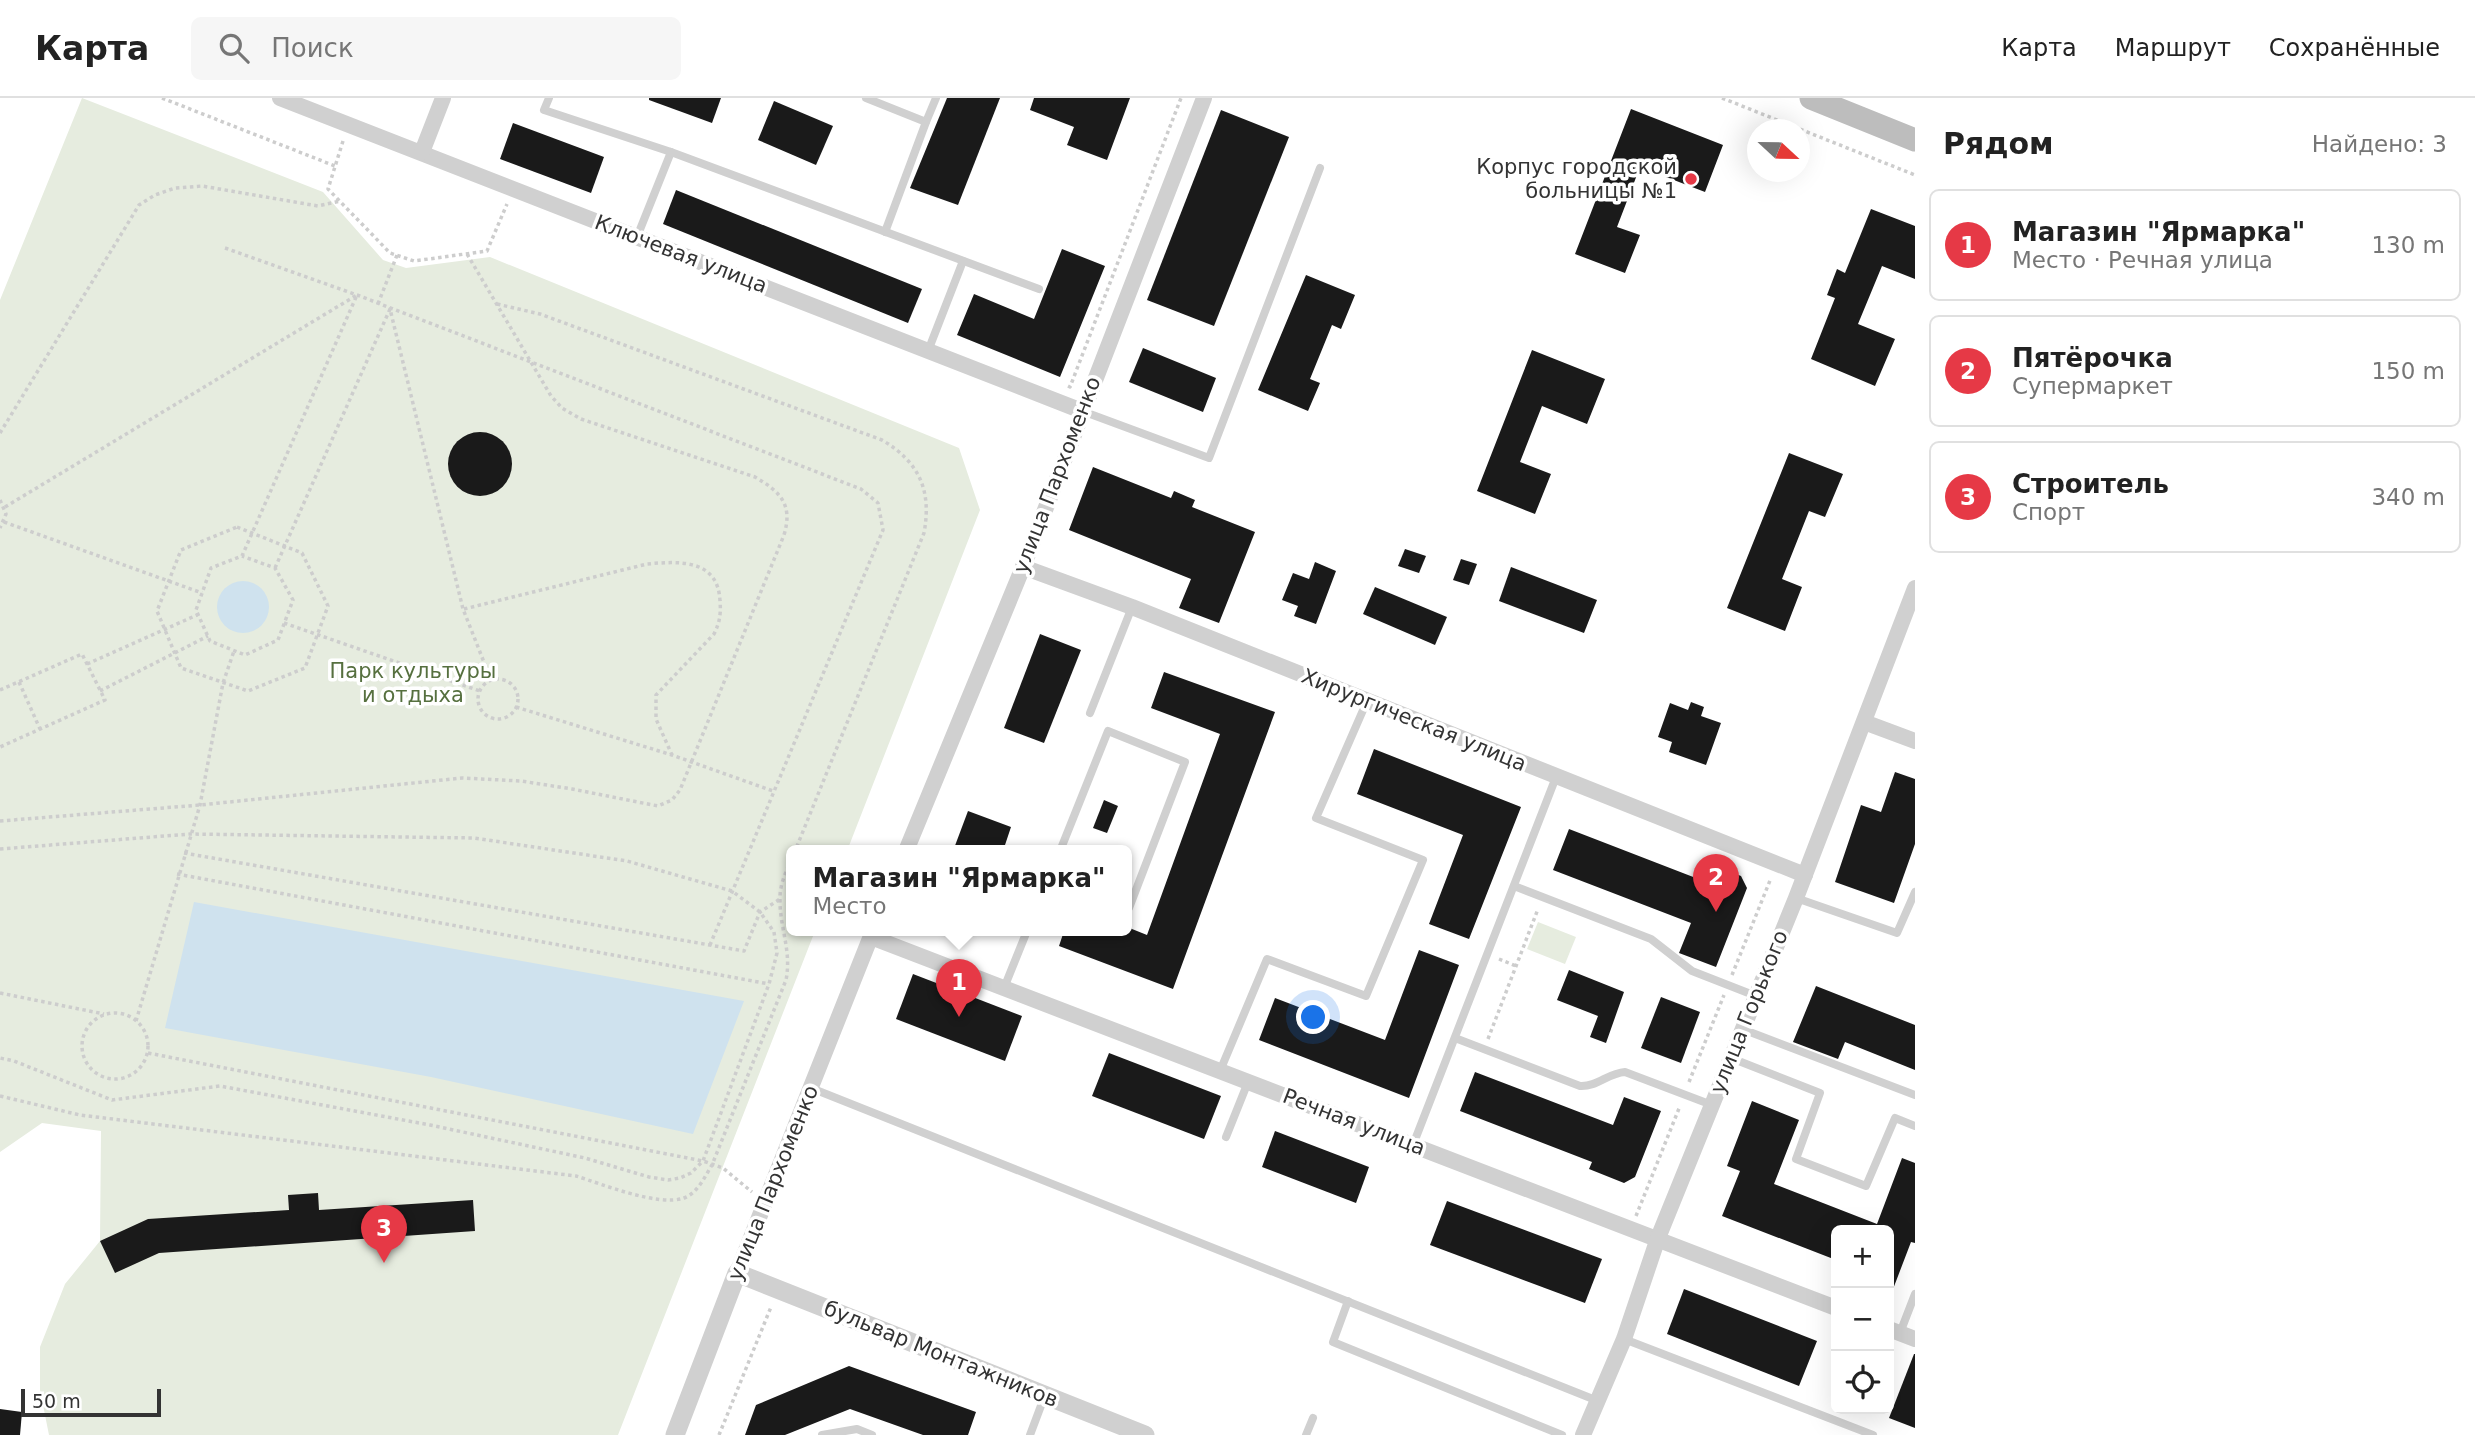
<!DOCTYPE html>
<html lang="ru">
<meta charset="utf-8">
<style>
:root{--surface:#fff;--page:#f6f6f6;--text:#222;--muted:#767676;--line:#e0e0e0;--accent:#e63946}
body{margin:0;font-family:"DejaVu Sans",sans-serif;background:var(--page);color:var(--text)}
.controls{position:absolute;right:21px;bottom:21px;display:grid;overflow:hidden;border-radius:10px;box-shadow:0 7px 28px #0002}
.controls button{width:63px;height:63px;display:grid;place-items:center;padding:0;border:0;border-bottom:2px solid var(--line);background:var(--surface);color:var(--text);font:35px sans-serif}
.compass{position:absolute;left:1747px;top:21px;width:63px;height:63px;border-radius:50%;background:var(--surface);box-shadow:0 7px 28px #0002;rotate:112deg}
.scale{position:absolute;left:21px;bottom:18px;width:140px;box-sizing:border-box;padding-left:7px;border:4px solid #333;border-top:0;font-size:19px;line-height:24px;white-space:nowrap;color:#333;-webkit-text-stroke:5px #fff;paint-order:stroke}
.you{position:absolute;left:1314px;top:920px;width:24px;height:24px;margin:-18px;border:5px solid #fff;border-radius:50%;background:#1a73e8;box-shadow:0 0 0 10px #1a73e833}
.badge{display:grid;place-items:center;width:46px;height:46px;border-radius:50%;background:var(--accent);color:#fff;font-size:23px;font-weight:700}
.pin{position:absolute;translate:-50% -58px;filter:drop-shadow(0 2px 4px #0008)}
.pin::after{content:'';position:absolute;top:37px;width:24px;height:21px;background:inherit;clip-path:polygon(0 0,100% 0,50% 100%)}
.popup{position:absolute;left:786px;top:747px;width:346px;height:91px;box-sizing:border-box;display:grid;place-content:center;border-radius:10px;background:var(--surface);filter:drop-shadow(0 2px 5px #0005);font-size:23px;white-space:nowrap;color:var(--muted)}
.popup b{font-size:26px;color:var(--text)}
.popup::after{content:'';position:absolute;left:50%;top:100%;margin-left:-14px;border:14px solid transparent;border-top-color:var(--surface)}
.list{margin:0;padding:0;list-style:none}
h2{display:flex;justify-content:space-between;align-items:center;height:91px;margin:0;padding:0 28px;font-size:30px}
h2 small{font-size:23px;font-weight:400;color:var(--muted)}
.list li{display:grid;grid-template-columns:46px 1fr auto;gap:21px;align-items:center;box-sizing:border-box;height:112px;margin:0 14px 14px;padding:0 14px;border:2px solid var(--line);border-radius:10px}
.list b{display:block;font-size:26px;white-space:nowrap}
.list p{margin:0;font-size:23px;white-space:nowrap;color:var(--muted)}
.list em{font-size:23px;font-style:normal;color:var(--muted)}
.icon{flex:none;width:38px;height:38px;fill:none;stroke:currentColor;stroke-width:2;stroke-linecap:round;stroke-linejoin:round}
.map{position:relative;flex:none;width:1915px;height:1337px;overflow:hidden}
header{display:flex;align-items:center;gap:42px;box-sizing:border-box;height:98px;padding:0 35px;background:var(--surface);border-bottom:2px solid var(--line)}
header strong{font-size:33px}
nav{display:flex;gap:38px;margin-inline-start:auto;font-size:24px}
.search{width:490px;height:63px;background:var(--page);display:flex;align-items:center;gap:18px;box-sizing:border-box;padding:0 24px;border-radius:10px;color:var(--muted);font-size:26px}
main{display:flex}
aside{flex:1;background:var(--surface)}
.map>svg:first-child{display:block}
</style>
<header>
<strong>Карта</strong>
<div class="search"><svg class="icon" aria-label="search" viewBox="0 0 24 24"><circle cx="10" cy="10" r="6"/><path d="M15 15l6 6"/></svg>Поиск</div>
<nav><a>Карта</a><a>Маршрут</a><a>Сохранённые</a></nav>
</header>
<main>
<div class="map">
<svg width="1915" height="1337" viewBox="0 0 1915 1337">
<rect width="100%" height="100%" fill="#fff"/>
<g fill="#e6ecdf">
<polygon points="82,0 323,94 383,162 406,170 490,159 959,350 980,412 847,753 791,753 791,833 815,833 618,1337 49,1337 40,1292 40,1249 65,1186 100,1143 101,1033 42,1025 0,1054 0,202"/>
<polygon points="1538,824 1576,839 1565,866 1527,851"/>
</g>
<g fill="#cfe2ee">
<circle cx="243" cy="509" r="26"/>
<polygon points="194,804 744,903 693,1036 431,979 165,930"/>
</g>
<g fill="#1a1a1a">
<polygon points="649,0 721,0 712,25 649,2"/>
<polygon points="947,0 1000,0 958,107 910,90"/>
<polygon points="1034,0 1130,0 1107,62 1067,47 1074,29 1030,12"/>
<polygon points="774,3 833,28 816,67 758,42"/>
<polygon points="1631,11 1723,47 1705,94 1640,69 1617,129 1640,137 1625,175 1575,156"/>
<polygon points="1221,12 1289,39 1214,228 1147,202"/>
<polygon points="513,25 604,59 591,95 500,61"/>
<polygon points="676,92 922,191 908,225 663,126"/>
<polygon points="1871,111 1915,128 1915,181 1882,168 1858,226 1895,241 1875,288 1811,261 1835,200 1827,197 1837,171 1845,175"/>
<polygon points="1062,151 1105,168 1060,279 957,237 974,196 1034,221"/>
<polygon points="1306,177 1355,197 1341,231 1332,227 1310,281 1320,285 1308,313 1258,292"/>
<polygon points="1143,250 1216,280 1203,314 1129,284"/>
<polygon points="1532,252 1605,281 1587,326 1542,308 1520,364 1551,376 1535,416 1477,393"/>
<circle cx="480" cy="366" r="32"/>
<polygon points="1789,355 1843,376 1825,419 1809,413 1782,481 1802,489 1785,533 1727,510"/>
<polygon points="1093,369 1171,400 1174,393 1195,402 1192,409 1255,434 1219,525 1179,510 1191,481 1069,432"/>
<polygon points="1405,451 1426,458 1419,475 1398,468"/>
<polygon points="1461,461 1477,466 1469,487 1453,482"/>
<polygon points="1315,464 1336,473 1316,526 1294,518 1298,508 1282,502 1293,475 1309,481"/>
<polygon points="1511,469 1597,502 1584,535 1499,503"/>
<polygon points="1375,489 1447,519 1435,547 1363,516"/>
<polygon points="1040,536 1081,552 1044,645 1004,630"/>
<polygon points="1164,574 1275,614 1173,891 1059,848 1064,833 1127,833 1127,829 1147,837 1220,636 1151,610"/>
<polygon points="1691,604 1704,609 1701,618 1721,625 1706,667 1669,654 1672,644 1658,639 1670,605 1688,612"/>
<polygon points="1374,651 1521,709 1469,841 1429,826 1463,737 1357,696"/>
<polygon points="1895,674 1915,681 1915,746 1894,805 1835,784 1861,707 1881,714"/>
<polygon points="1104,702 1118,708 1107,735 1093,730"/>
<polygon points="968,713 1011,729 1003,753 953,753"/>
<polygon points="1569,731 1701,782 1708,765 1741,778 1747,790 1716,869 1679,855 1691,825 1553,772"/>
<polygon points="1419,852 1459,867 1409,1000 1259,942 1275,900 1385,942"/>
<polygon points="1569,872 1624,894 1606,945 1590,939 1598,918 1557,902"/>
<polygon points="913,876 1022,918 1005,963 896,921"/>
<polygon points="1816,888 1915,927 1915,972 1845,944 1838,961 1793,944"/>
<polygon points="1661,899 1700,914 1681,965 1641,950"/>
<polygon points="1109,955 1221,998 1204,1041 1092,998"/>
<polygon points="1475,974 1613,1027 1624,999 1661,1013 1635,1079 1624,1085 1589,1071 1592,1064 1460,1013"/>
<polygon points="1752,1003 1799,1022 1774,1086 1877,1126 1902,1060 1915,1065 1915,1145 1911,1144 1890,1199 1889,1132 1836,1132 1836,1162 1722,1118 1740,1073 1727,1068"/>
<polygon points="1275,1033 1369,1069 1356,1105 1262,1069"/>
<polygon points="318,1095 319,1112 473,1102 475,1133 159,1155 115,1175 100,1143 148,1121 289,1112 288,1097"/>
<polygon points="1447,1103 1602,1161 1585,1205 1430,1147"/>
<polygon points="1684,1191 1817,1243 1799,1288 1667,1236"/>
<polygon points="1914,1256 1915,1256 1915,1330 1889,1320"/>
<polygon points="849,1268 976,1314 968,1337 923,1337 850,1311 785,1337 745,1337 756,1307"/>
<polygon points="0,1311 22,1314 20,1337 0,1337"/>
</g>
<g fill="none" stroke-linecap="round" stroke-linejoin="round">
<g stroke="#cdcdcd" stroke-width="3.5" stroke-dasharray="3.5 3.5" stroke-linecap="butt">
<polyline points="162,0 335,68"/>
<polyline points="1722,0 1915,77"/>
<polyline points="343,43 328,91 390,155 414,163 487,153 507,106"/>
<polyline points="225,150 357,197 861,391 878,405 883,432 710,847"/>
<polyline points="378,206 397,157"/>
<path d="M 497,206 L 540,216 L 882,342 C 919,364 932,392 924,435 L 795,753"/>
<polyline points="1068,288 1070,289 1181,0"/>
<polyline points="0,335 139,107 155,97 175,90 202,88 318,108 340,103"/>
<polyline points="0,402 6,416 0,430"/>
<polyline points="5,409 357,197 242,458 211,470 196,512 210,543 245,557 278,542 293,502 275,470 242,458"/>
<polyline points="4,424 202,495"/>
<polygon points="237,429 302,455 328,508 305,570 248,593 181,570 157,513 181,452"/>
<polyline points="275,470 390,211 463,511 491,582"/>
<path d="M 464,511 L 647,466 C 680,463 718,461 720,503 C 721,515 720,524 714,536 L 656,597 L 656,621 L 672,657"/>
<polyline points="284,525 480,593"/>
<polyline points="87,566 197,517"/>
<circle cx="498" cy="601" r="20"/>
<polyline points="19,584 40,631"/>
<polyline points="0,592 82,556 105,602 0,649"/>
<polyline points="100,593 208,538"/>
<polyline points="516,609 672,657 773,693"/>
<path d="M 0,723 L 200,707 L 462,680 L 521,683 L 572,691 L 658,708 L 672,702 L 680,692 L 784,437 C 793,407 781,394 755,379 L 581,321 L 562,310 L 551,298 L 467,156"/>
<polyline points="0,751 190,736 474,740 627,763 732,793 760,814 774,834 777,855 769,886 703,1063 691,1075 680,1080 668,1082 649,1079 585,1060 430,1027 220,988 112,1002 14,963 0,960"/>
<polyline points="184,755 744,853 760,814 780,801"/>
<polyline points="177,776 769,886"/>
<polyline points="1499,861 1516,868"/>
<polyline points="1732,877 1771,780"/>
<polyline points="0,895 104,916"/>
<circle cx="115" cy="948" r="33"/>
<polyline points="136,923 200,707 223,585 234,553"/>
<polyline points="1488,941 1538,811"/>
<polyline points="148,955 703,1063 723,1070 752,1094"/>
<polyline points="1689,984 1724,897"/>
<path d="M 0,998 L 80,1017 L 576,1078 C 602,1086 658,1109 684,1100 C 698,1095 705,1078 712,1067 L 786,882 C 792,852 779,829 780,799 C 780,786 786,774 791,762"/>
<polyline points="1636,1118 1680,1008"/>
<polyline points="719,1337 771,1209"/>
</g>
<g stroke="#d0d0d0" stroke-width="8">
<polyline points="549,0 544,12 671,54 1039,191"/>
<polyline points="866,0 926,24 936,0"/>
<polyline points="885,134 926,24"/>
<polyline points="637,139 671,54"/>
<polyline points="928,253 963,163"/>
<polyline points="1082,313 1209,360 1320,70"/>
<polyline points="1090,615 1132,509"/>
<polyline points="1060,753 1108,633 1185,664 1129,810 1127,809"/>
<polyline points="1514,788 1651,841 1692,873 1756,898"/>
<polyline points="1796,800 1897,835 1915,794"/>
<polyline points="1004,890 1027,833"/>
<polyline points="1742,931 1915,997"/>
<path d="M 1455,940 L 1580,988 C 1597,989 1608,975 1625,974 L 1712,1007"/>
<polyline points="1731,960 1820,995 1796,1061 1866,1088 1895,1020 1915,1028"/>
<polyline points="1220,973 1267,861 1366,898 1423,762 1316,720 1367,603"/>
<polyline points="811,990 1598,1303"/>
<polyline points="1226,1039 1248,984"/>
<polyline points="1413,1047 1556,679"/>
<polyline points="1348,1203 1333,1244 1562,1337"/>
<polyline points="1900,1235 1915,1196"/>
<polyline points="1624,1241 1873,1337"/>
<polyline points="822,1337 857,1331 872,1337"/>
<polyline points="1030,1337 1045,1297"/>
<polyline points="1306,1337 1313,1320"/>
</g>
<g stroke="#d0d0d0" stroke-width="16">
<polyline points="280,0 1082,313"/>
<polyline points="422,54 443,0"/>
<polyline points="1023,469 1132,509 1805,777"/>
<polyline points="1864,624 1915,643"/>
<polyline points="906,753 1023,469 1204,0"/>
<polyline points="871,839 1836,1210"/>
<polyline points="737,1175 873,833"/>
<polyline points="1889,1231 1915,1241"/>
<polyline points="1583,1337 1624,1241 1658,1140 1796,800 1915,490"/>
</g>
<polyline stroke="#d0d0d0" stroke-width="19" points="675,1337 737,1175 1145,1337"/>
<polyline stroke="#bdbdbd" stroke-width="23" points="1811,0 1915,42"/>
</g>
<circle fill="#e63946" stroke="#fff" stroke-width="2.5" cx="1691" cy="81" r="7"/>
<g text-anchor="middle" dominant-baseline="central" stroke-width="7" stroke-linejoin="round" paint-order="stroke">
<g font-size="21" fill="#333" stroke="#fff" text-anchor="end">
<text x="1677" y="69">Корпус городской<tspan x="1677" dy="24">больницы №1</tspan></text>
</g>
<g font-size="21" fill="#333" stroke="#fff">
<text transform="translate(681 156) rotate(21)">Ключевая улица</text>
<text transform="translate(1057 377) rotate(-69)">улица Пархоменко</text>
<text transform="translate(1414 622) rotate(22)">Хирургическая улица</text>
<text transform="translate(1749 914) rotate(-68)">улица Горького</text>
<text transform="translate(1354 1024) rotate(21)">Речная улица</text>
<text transform="translate(773 1085) rotate(-68)">улица Пархоменко</text>
<text transform="translate(941 1256) rotate(22)">бульвар Монтажников</text>
</g>
<g font-size="21" fill="#56703f" stroke="#fff">
<text x="413" y="573">Парк культуры<tspan x="413" dy="24">и отдыха</tspan></text>
</g>
</g>
</svg>
<div class="controls">
<button>+</button>
<button>−</button>
<button><svg class="icon" aria-label="locate" viewBox="0 0 24 24"><circle cx="12" cy="12" r="6"/><path d="M12 2v4M12 18v4M2 12h4M18 12h4"/></svg></button>
</div>
<svg class="compass" viewBox="-18 -18 36 36"><path d="M0-13l5 13h-10z" fill="#e53935"/><path d="M0 13l5-13h-10z" fill="#767676"/></svg>
<div class="scale">50 m</div>
<div class="you"></div>
<div class="pin badge" style="left:959px;top:919px">1</div>
<div class="popup"><b>Магазин &quot;Ярмарка&quot;</b>Место</div>
<div class="pin badge" style="left:1716px;top:814px">2</div>
<div class="pin badge" style="left:384px;top:1165px">3</div>
</div>
<aside>
<h2>Рядом<small>Найдено: 3</small></h2>
<ul class="list">
<li><span class="badge">1</span><div><b>Магазин &quot;Ярмарка&quot;</b><p>Место · Речная улица</p></div><em>130 m</em></li>
<li><span class="badge">2</span><div><b>Пятёрочка</b><p>Супермаркет</p></div><em>150 m</em></li>
<li><span class="badge">3</span><div><b>Строитель</b><p>Спорт</p></div><em>340 m</em></li>
</ul>
</aside>
</main>
